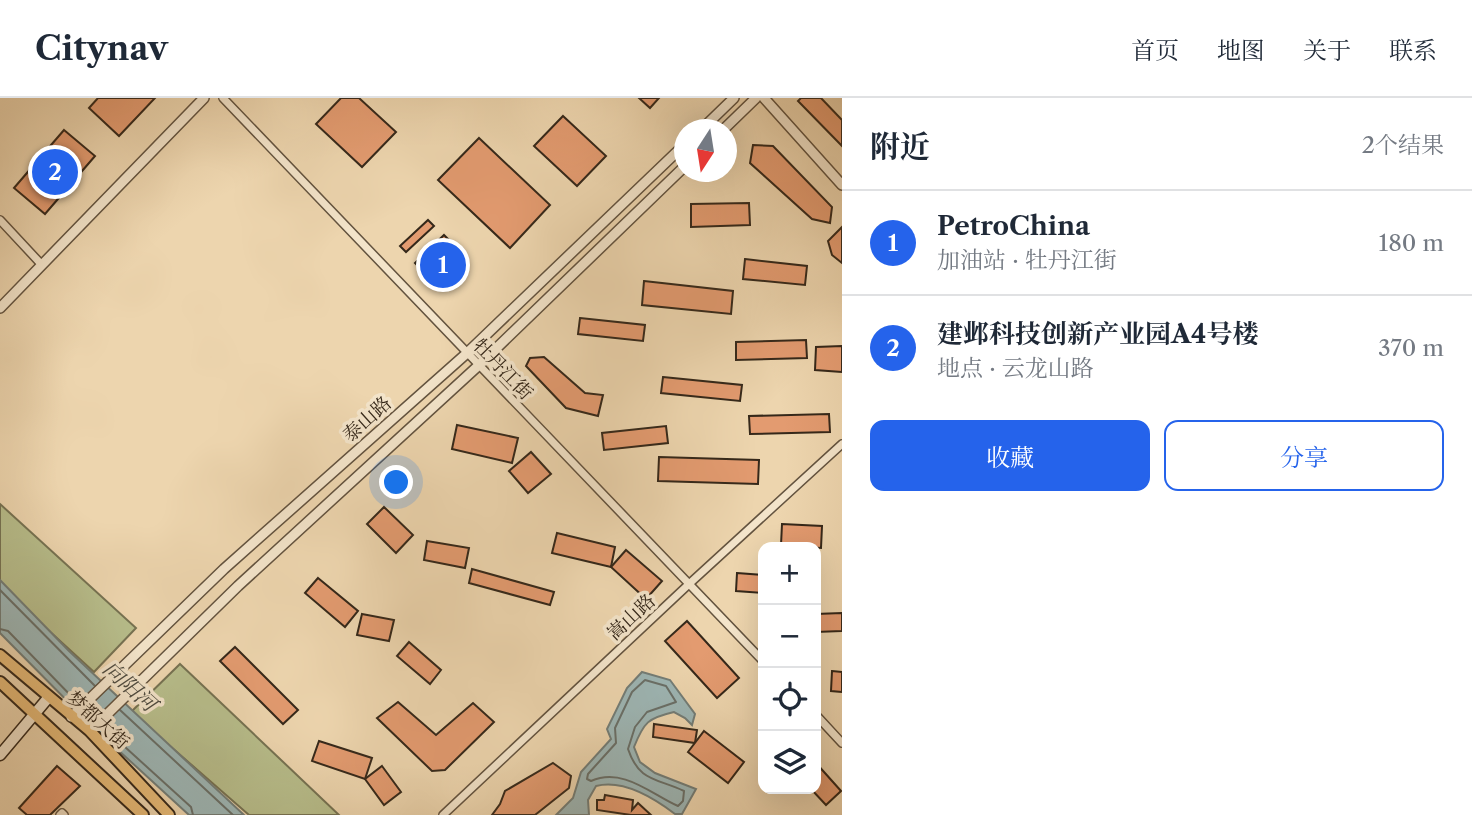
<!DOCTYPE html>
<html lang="zh">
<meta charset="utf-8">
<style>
:root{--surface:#fff;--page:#f2f2f3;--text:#1f2937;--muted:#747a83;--line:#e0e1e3;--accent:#2563eb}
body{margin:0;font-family:"Libre Caslon Text","Noto Serif SC",serif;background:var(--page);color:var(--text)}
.controls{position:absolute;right:21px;bottom:21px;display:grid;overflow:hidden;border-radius:14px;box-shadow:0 7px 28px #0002}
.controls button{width:63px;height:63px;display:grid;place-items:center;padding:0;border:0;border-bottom:2px solid var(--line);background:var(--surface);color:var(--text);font:35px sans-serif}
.compass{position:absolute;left:674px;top:21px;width:63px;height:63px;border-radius:50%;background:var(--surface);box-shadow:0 7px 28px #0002;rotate:192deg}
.you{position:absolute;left:397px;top:385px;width:24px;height:24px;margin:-18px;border:5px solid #fff;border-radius:50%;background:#1a73e8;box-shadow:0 0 0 10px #1a73e833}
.badge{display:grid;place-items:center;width:46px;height:46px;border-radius:50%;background:var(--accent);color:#fff;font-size:23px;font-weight:700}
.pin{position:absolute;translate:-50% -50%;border:4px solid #fff;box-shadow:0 2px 7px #0006}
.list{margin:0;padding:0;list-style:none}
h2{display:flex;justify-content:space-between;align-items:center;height:91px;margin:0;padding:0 28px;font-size:30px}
h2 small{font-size:23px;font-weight:400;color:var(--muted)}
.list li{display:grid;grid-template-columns:46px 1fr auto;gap:21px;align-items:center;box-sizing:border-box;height:105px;padding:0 28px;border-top:2px solid var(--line)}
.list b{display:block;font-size:26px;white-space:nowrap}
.list p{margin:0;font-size:23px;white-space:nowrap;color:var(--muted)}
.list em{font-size:23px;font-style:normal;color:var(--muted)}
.actions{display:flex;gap:14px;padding:21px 28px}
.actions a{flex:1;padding:16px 0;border:2px solid var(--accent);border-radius:14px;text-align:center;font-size:24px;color:var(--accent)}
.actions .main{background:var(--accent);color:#fff}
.icon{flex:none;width:38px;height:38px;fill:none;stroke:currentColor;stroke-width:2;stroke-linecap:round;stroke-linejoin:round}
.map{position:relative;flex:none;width:842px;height:717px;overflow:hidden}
header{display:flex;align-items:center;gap:42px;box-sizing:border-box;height:98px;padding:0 35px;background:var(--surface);border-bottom:2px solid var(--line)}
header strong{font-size:33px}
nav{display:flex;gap:38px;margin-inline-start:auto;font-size:24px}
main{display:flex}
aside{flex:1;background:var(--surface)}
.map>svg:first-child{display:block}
</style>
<header>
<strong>Citynav</strong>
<nav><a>首页</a><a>地图</a><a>关于</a><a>联系</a></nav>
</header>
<main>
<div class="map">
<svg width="842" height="717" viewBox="0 0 842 717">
<rect width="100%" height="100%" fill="#edd5ae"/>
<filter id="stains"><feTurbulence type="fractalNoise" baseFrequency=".00286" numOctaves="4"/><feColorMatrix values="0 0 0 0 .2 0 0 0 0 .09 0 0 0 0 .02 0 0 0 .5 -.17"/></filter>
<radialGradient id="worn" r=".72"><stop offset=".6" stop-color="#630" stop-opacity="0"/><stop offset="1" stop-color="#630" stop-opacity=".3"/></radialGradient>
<g fill="#b7bd8b" stroke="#767252" stroke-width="2">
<polygon points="0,406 136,530 94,574 0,488"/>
<polygon points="180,566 339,717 249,717 131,614"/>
</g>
<g fill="#9db6b5" stroke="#737d77" stroke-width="2">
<polygon points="0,482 69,553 244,717 189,717 93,629 0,535"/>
<path d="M 642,574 L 670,582 L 695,616 L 692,627 L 685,620 L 674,614 C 648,620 644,624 634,649 L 640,664 L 655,675 L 696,691 L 682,716 L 675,716 C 654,700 623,681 596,688 L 588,702 L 589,717 L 556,717 L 573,700 L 581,674 L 611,641 L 607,631 L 627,590 Z"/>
</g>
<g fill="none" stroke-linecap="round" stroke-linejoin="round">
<g stroke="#696f68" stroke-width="2">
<polyline points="0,492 95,588"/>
<polyline points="0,531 8,533 77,604"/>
<path d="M 645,582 L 666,588 L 676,604 L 647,614 L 635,629 L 628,651 C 639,684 657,680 684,693 L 683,703 L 678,708 C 651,696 623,669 591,683 L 587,681 L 588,676 L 616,645 L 615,630 L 632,594 Z"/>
<polyline points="120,612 233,717"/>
<polyline points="103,629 191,709 193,717"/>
</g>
</g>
<g fill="#e39b70" stroke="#35281a" stroke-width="2">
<polygon points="98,0 155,0 119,38 89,10"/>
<polygon points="341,0 359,0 396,34 362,69 316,26"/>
<polygon points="639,0 659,0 650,10"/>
<polygon points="801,0 821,0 842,22 842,48 798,3"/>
<polygon points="563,18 606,58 577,88 534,48"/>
<polygon points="64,32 95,58 45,116 14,90"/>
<polygon points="479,40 550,107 510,150 438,82"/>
<polygon points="753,47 773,48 832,109 830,125 812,121 750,65"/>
<polygon points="749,105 750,127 691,129 691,106"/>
<polygon points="428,122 434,128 406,154 400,148"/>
<polygon points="842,129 842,165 832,157 828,143"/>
<polygon points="444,137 466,159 437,187 415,165"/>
<polygon points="745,161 807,168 805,187 743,181"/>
<polygon points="644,183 733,193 731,216 642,207"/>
<polygon points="580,220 645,227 643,243 578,236"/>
<polygon points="806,242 807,260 736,262 736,244"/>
<polygon points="842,248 842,274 815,272 816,249"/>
<polygon points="544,259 585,295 603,297 598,318 566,310 526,268 530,260"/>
<polygon points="663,279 742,287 740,303 661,295"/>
<polygon points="829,316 830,334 750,336 749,318"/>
<polygon points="457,327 518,340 512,365 452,351"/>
<polygon points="666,328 668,345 604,352 602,335"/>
<polygon points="531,354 551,376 528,395 509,373"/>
<polygon points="659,359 759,362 758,386 658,383"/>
<polygon points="384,409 413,437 396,455 367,426"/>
<polygon points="782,426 822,428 821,450 781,447"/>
<polygon points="557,435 615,449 611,469 552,455"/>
<polygon points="427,443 469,450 465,470 424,462"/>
<polygon points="626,452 662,483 646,501 611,469"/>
<polygon points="472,471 554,494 550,507 469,485"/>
<polygon points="737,475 763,477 763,495 736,493"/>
<polygon points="318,480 358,513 345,529 305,495"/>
<polygon points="842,515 842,533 816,534 816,516"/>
<polygon points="362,516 394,522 389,543 357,537"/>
<polygon points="687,523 739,580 717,600 665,543"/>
<polygon points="409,544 441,572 430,586 397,558"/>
<polygon points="235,549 298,612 283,626 220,563"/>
<polygon points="832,573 842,574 842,594 831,593"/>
<polygon points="398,604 436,637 473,605 494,624 445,672 432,673 377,620"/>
<polygon points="654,626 697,632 695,645 653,639"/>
<polygon points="704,633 744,664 728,685 688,654"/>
<polygon points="319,643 372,660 365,681 312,663"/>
<polygon points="553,665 571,678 569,690 535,717 492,717 500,706 505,693"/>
<polygon points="816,665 841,693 826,707 811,691 816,691"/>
<polygon points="57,668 80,688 50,717 27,717 19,710"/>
<polygon points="382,668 401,694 384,707 365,681"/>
<polygon points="605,697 633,702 632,712 638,705 651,717 631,717 597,712 597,702 604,702"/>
</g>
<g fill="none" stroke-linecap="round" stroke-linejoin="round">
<defs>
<g id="minor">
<polyline points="223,0 763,563"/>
<polyline points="0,122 42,167"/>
<polyline points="816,617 842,645"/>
<polyline points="60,717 62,715 64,717"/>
<polyline points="443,717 689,486 842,346"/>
</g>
<g id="tertiary">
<polyline points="764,0 842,87"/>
<polyline points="701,32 734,0"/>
<polyline points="723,32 756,0"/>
<polyline points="0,210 204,0"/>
<polyline points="71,619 224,471 466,256 684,47"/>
<polyline points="90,633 238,488 478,268 684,69"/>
</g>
<polyline id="secondary" points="0,657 48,600"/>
<g id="primary">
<polyline points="0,557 90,633 169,717"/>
<polyline points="0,584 143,717"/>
</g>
</defs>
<use href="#minor" stroke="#63533f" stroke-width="10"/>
<use href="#tertiary" stroke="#63533f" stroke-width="12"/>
<use href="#secondary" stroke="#35281a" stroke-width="13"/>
<use href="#primary" stroke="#35281a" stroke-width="14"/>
<use href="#minor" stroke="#f3e4ca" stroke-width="7"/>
<use href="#tertiary" stroke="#f3e4ca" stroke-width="9"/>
<use href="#secondary" stroke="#f3e4ca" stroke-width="10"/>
<use href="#primary" stroke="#e6ba77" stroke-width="10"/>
</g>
<g text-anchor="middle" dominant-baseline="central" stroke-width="7" stroke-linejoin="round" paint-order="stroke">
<g font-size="19" fill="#35281a" stroke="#f3e4ca">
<text transform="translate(503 271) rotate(46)">牡丹江街</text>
<text transform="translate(367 321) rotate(-42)">泰山路</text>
<text transform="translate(631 519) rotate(-43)">嵩山路</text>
<text transform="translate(98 622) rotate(42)">梦都大街</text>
</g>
<g font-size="21" font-style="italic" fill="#4f4c41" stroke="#f3e4ca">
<text transform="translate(130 588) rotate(42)">向阳河</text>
</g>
</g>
<rect width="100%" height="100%" filter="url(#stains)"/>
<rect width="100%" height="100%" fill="url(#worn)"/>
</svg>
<div class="controls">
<button>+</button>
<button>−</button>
<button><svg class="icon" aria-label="locate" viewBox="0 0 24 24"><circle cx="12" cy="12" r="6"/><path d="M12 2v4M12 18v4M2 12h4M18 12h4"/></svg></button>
<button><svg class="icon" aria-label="layers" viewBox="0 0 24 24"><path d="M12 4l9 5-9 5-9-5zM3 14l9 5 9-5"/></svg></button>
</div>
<svg class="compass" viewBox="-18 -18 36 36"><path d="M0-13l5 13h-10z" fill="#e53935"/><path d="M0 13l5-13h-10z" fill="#747a83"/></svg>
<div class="you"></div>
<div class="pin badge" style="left:443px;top:167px">1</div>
<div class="pin badge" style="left:55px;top:74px">2</div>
</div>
<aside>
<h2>附近<small>2个结果</small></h2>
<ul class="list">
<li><span class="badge">1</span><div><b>PetroChina</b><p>加油站 · 牡丹江街</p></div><em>180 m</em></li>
<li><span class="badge">2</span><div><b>建邺科技创新产业园A4号楼</b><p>地点 · 云龙山路</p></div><em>370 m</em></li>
</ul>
<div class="actions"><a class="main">收藏</a><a>分享</a></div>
</aside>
</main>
